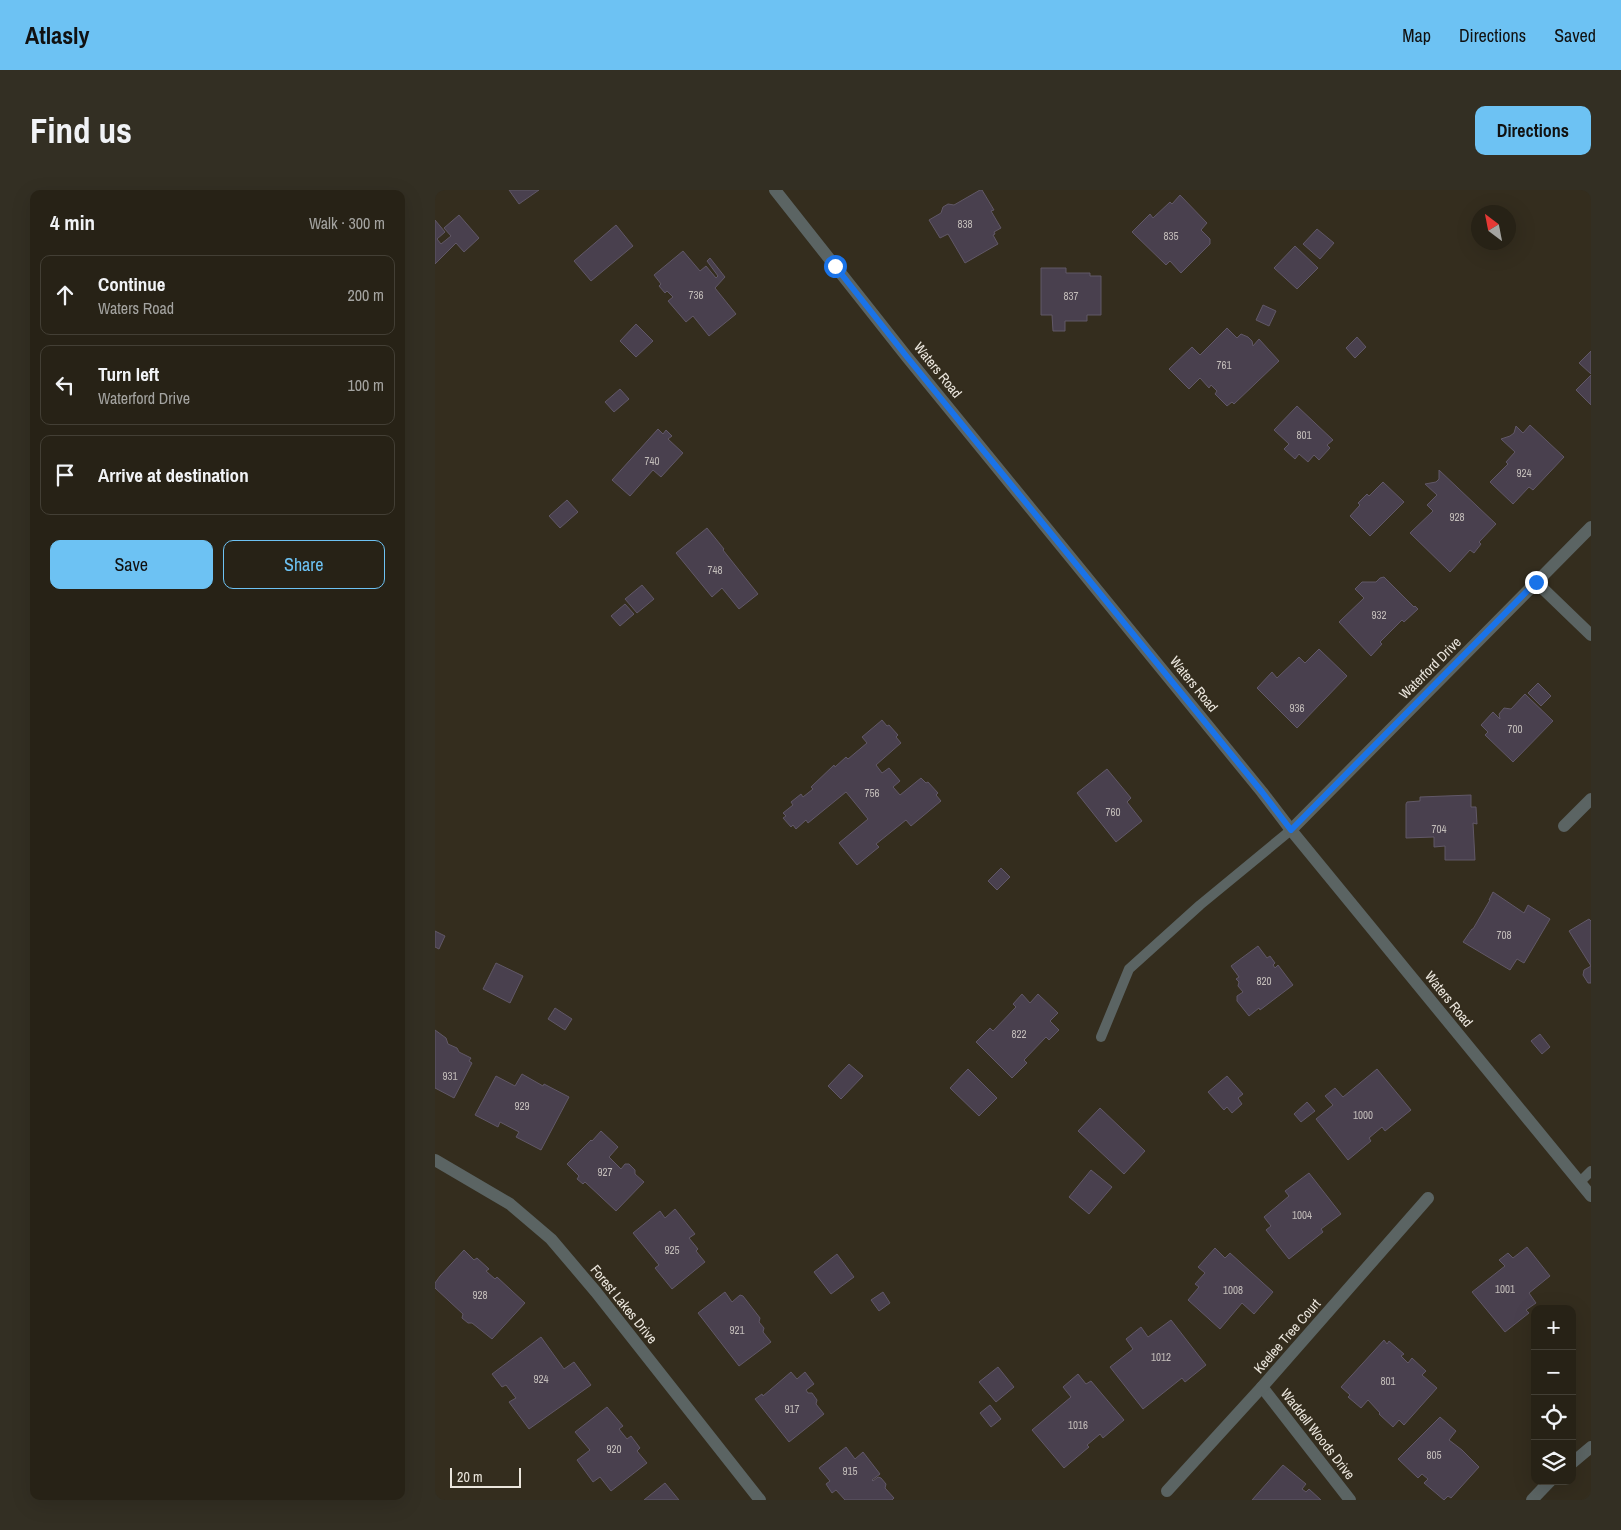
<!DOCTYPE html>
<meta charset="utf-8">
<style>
:root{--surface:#272216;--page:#332f23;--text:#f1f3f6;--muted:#a4a4a1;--line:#433f35;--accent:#6dc2f3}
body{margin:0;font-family:"Archivo Narrow",sans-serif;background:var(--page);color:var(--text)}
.controls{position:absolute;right:15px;bottom:15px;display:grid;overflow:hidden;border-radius:10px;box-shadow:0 5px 20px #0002}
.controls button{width:45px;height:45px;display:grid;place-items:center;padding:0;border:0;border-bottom:1px solid var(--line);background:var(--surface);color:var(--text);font:25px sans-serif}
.compass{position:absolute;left:1036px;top:15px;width:45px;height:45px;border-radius:50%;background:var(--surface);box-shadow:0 5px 20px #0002;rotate:328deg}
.scale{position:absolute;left:15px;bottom:12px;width:71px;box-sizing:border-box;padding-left:5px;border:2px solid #ebe6dd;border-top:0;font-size:14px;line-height:18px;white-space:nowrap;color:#ebe6dd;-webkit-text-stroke:4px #342d1e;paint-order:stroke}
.stop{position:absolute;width:15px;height:15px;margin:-11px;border:4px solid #1a73e8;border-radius:50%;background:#fff}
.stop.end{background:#1a73e8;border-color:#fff;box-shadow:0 1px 5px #0008}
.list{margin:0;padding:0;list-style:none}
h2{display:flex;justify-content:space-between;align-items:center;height:65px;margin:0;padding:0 20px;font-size:21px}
h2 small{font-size:16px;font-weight:400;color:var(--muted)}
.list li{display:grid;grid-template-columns:32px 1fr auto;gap:15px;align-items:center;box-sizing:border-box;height:80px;margin:0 10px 10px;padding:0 10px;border:1px solid var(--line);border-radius:10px}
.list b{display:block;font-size:19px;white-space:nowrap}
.list p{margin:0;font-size:16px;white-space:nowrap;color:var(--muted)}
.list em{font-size:16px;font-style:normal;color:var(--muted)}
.actions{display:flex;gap:10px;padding:15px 20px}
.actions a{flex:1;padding:11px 0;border:1px solid var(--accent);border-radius:10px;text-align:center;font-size:18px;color:var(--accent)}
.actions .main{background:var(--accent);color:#111}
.icon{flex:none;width:28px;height:28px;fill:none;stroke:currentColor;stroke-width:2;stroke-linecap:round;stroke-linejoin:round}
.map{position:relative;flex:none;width:1156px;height:1310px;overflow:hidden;border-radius:10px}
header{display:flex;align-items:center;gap:30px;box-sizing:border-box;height:70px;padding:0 25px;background:var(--accent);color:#111}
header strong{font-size:24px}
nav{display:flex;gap:28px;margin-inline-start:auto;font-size:18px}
.intro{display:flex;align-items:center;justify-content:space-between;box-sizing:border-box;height:120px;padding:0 30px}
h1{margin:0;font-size:35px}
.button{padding:12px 22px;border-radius:10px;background:var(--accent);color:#111;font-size:18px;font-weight:700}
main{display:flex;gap:30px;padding:0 30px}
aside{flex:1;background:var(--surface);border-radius:10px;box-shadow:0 5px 20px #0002}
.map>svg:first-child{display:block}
</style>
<header>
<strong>Atlasly</strong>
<nav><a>Map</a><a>Directions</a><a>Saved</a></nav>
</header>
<div class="intro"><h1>Find us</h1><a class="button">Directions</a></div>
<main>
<aside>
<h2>4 min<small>Walk · 300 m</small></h2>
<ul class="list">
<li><svg class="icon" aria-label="ahead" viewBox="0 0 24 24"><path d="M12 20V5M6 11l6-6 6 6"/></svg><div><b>Continue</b><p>Waters Road</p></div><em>200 m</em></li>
<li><svg class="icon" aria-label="left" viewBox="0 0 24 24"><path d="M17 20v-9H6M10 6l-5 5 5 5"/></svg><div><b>Turn left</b><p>Waterford Drive</p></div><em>100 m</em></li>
<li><svg class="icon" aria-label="arrive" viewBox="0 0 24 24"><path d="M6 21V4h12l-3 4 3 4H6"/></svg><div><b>Arrive at destination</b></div></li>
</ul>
<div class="actions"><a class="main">Save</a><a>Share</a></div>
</aside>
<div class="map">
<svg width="1156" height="1310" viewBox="0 0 1156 1310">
<rect width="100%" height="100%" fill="#342d1e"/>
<g fill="#49404e" stroke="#615867">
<polygon points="74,0 104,0 84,14"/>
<polygon points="545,0 547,0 559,20 556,21 566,38 559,42 560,44 558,45 563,54 530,73 513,44 505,48 494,30 506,23 508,17 513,14 519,15"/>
<polygon points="745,5 772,33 766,40 775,49 775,54 746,83 735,71 731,75 697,42 715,24 718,28 735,12 737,14"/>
<polygon points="24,25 44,48 29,62 21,53 0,74 0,30 10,42 2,49 6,54 16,46 9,38"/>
<polygon points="181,35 198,56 156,91 139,71"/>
<polygon points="882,39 899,53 885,69 868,54"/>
<polygon points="860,56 883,78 862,99 839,78"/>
<polygon points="248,61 265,81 271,76 281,88 283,86 272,71 275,68 290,87 280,98 301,124 274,146 258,126 251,132 233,111 238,107 232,101 230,103 224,96 226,94 219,85"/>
<polygon points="606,78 631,78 631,83 655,83 655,86 666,86 666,125 652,125 652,131 630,131 630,141 618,141 617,125 606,125"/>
<polygon points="828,115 841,121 834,136 821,130"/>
<polygon points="201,134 218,151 201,167 185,151"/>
<polygon points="792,138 802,148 806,144 813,147 817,151 818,156 824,149 844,171 799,214 797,212 792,216 780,204 782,201 776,195 774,198 765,188 754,199 734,179 757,157 765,165"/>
<polygon points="922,147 931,157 920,168 911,158"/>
<polygon points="1156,161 1156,184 1144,173"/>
<polygon points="1156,185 1156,215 1141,200"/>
<polygon points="185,199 194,209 179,222 170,212"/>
<polygon points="862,216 898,250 892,255 895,258 884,270 879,265 873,272 864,264 860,269 849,259 854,254 839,240"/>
<polygon points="1095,235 1129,267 1098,300 1094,297 1078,314 1055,292 1073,274 1071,272 1080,262 1066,249 1075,246 1079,243 1081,236 1088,243"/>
<polygon points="223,239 228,244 231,240 237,246 233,249 248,263 226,287 218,280 195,306 177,290"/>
<polygon points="1004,280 1061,334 1044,352 1046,354 1039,363 1035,360 1015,382 975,343 998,321 992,315 1002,305 990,294 1001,292 1004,289"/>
<polygon points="948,292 969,312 935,346 915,326 925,315 923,313 932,304 934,306"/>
<polygon points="132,310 143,322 125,338 114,326"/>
<polygon points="272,338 289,359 288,360 323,404 304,419 287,398 277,407 241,363"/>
<polygon points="949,387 979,417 980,416 983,419 969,432 967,430 945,452 947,454 936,466 904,432 929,408 920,399 927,392 941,392 945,388"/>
<polygon points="207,395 219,409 202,423 190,409"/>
<polygon points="190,414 199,424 185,436 176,426"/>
<polygon points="884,459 912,486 862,538 822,498 837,482 842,488 864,467 870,473"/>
<polygon points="1103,493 1116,506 1106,516 1093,503"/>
<polygon points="1090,504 1118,531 1078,572 1050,545 1053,542 1046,535 1058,522 1065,529 1064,524 1069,518 1076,519"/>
<polygon points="447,530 452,536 454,535 463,545 461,547 466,553 441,575 447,583 454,578 465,591 458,597 465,605 486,588 491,593 493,592 503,603 501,605 506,611 476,636 471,630 441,654 444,657 422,675 404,653 433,629 411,602 373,633 371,630 361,639 358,635 356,637 348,628 351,626 348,623 358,615 356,612 366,604 368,607 378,599 376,597 399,575 400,577 411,567 413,569 432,553 427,547"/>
<polygon points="672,579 696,608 692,612 707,631 681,652 642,603"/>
<polygon points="1036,605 1036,617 1041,617 1042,634 1038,633 1040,670 1010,670 1010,656 999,657 999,647 971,648 971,614 972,612 985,611 985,607"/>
<polygon points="566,678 575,687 562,700 553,691"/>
<polygon points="1058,702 1089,723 1093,715 1115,729 1089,773 1082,769 1075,780 1028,752 1037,739 1038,739 1055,710 1054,710"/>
<polygon points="1154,729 1156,731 1156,793 1153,793 1148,785 1149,780 1156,776 1134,741"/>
<polygon points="0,741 10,746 4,759 0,757"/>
<polygon points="823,756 832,768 835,766 840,773 838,775 840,778 843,775 858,795 825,820 824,818 814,826 802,811 802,806 808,802 803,796 804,792 801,789 804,787 796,776"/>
<polygon points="61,773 88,786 75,813 48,799"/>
<polygon points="587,804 595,813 603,804 623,823 615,831 624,840 614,850 611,847 589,870 592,873 577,888 541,852 555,838 558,841 581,817 578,814"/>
<polygon points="120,818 137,829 130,840 113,829"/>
<polygon points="0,840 11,848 13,854 22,858 24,862 36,868 34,871 37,873 19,908 0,898"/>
<polygon points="1105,844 1115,857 1107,864 1096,851"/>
<polygon points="414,874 428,886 406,909 393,896"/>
<polygon points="533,879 562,908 544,926 515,898"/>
<polygon points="942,879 976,920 950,941 947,937 934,948 936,951 913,970 881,929 898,915 890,906 900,898 908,907"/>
<polygon points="87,884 108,896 109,894 134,907 106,960 81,947 84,942 65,932 63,937 40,925 61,886 80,896"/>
<polygon points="792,886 808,904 803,908 807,914 797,923 792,917 789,920 773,902"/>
<polygon points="872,912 880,921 866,932 859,924"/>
<polygon points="665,918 710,961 689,984 643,941"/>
<polygon points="166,941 183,957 174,967 186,979 190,974 194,974 200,980 200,984 209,992 181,1021 150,992 148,994 142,989 144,986 132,974 156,950 157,951"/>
<polygon points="656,980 677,997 654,1024 634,1007"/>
<polygon points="874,983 906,1024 886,1039 888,1042 854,1069 831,1040 836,1036 829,1027 854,1006 850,1001"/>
<polygon points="240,1019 260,1044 254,1048 263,1059 261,1061 270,1072 237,1099 220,1078 224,1075 198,1043 225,1021 230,1028"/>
<polygon points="1092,1057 1115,1086 1094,1103 1101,1113 1091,1120 1094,1123 1070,1142 1037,1102 1070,1076 1064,1070 1073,1063 1078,1068"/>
<polygon points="780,1058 790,1068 795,1063 838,1102 819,1124 807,1113 785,1139 753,1110 764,1097 760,1094 770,1083 763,1077"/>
<polygon points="29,1060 39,1070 42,1068 54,1079 51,1081 60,1089 62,1087 90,1113 57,1149 37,1133 33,1133 27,1128 28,1124 0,1098 0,1093 5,1086"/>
<polygon points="402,1064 419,1087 396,1104 379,1082"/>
<polygon points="290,1102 297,1112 305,1105 308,1106 325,1128 324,1132 329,1138 328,1142 336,1152 304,1176 263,1123"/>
<polygon points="448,1102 455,1113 444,1121 436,1110"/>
<polygon points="736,1130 771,1175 750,1192 747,1188 708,1219 675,1177 698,1159 691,1149 706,1137 713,1147"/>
<polygon points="106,1147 129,1179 139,1172 156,1195 94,1239 74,1212 81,1208 71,1195 67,1197 57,1184"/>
<polygon points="949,1150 952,1154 954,1151 969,1164 966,1166 973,1173 977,1168 991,1181 987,1185 1002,1198 969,1235 964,1230 958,1237 944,1224 945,1223 933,1210 926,1218 913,1207 915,1205 906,1197"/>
<polygon points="563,1177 579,1197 561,1212 544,1192"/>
<polygon points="356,1182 362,1189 370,1182 379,1194 371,1200 373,1203 377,1203 382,1210 381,1214 389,1224 354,1252 320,1209 327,1204 328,1206"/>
<polygon points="643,1184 651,1194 656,1191 689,1230 668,1248 665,1244 652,1255 654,1257 629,1278 597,1240 636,1207 628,1197"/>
<polygon points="555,1215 566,1229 556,1237 545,1223"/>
<polygon points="172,1217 188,1236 184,1239 192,1249 196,1246 205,1258 202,1261 212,1273 176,1301 165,1287 158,1292 142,1270 155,1260 140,1242"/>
<polygon points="1005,1227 1021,1241 1014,1250 1027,1260 1044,1277 1016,1308 1013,1306 1009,1310 989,1293 993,1289 987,1284 983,1288 963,1269"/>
<polygon points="411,1257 420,1269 428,1262 445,1284 437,1290 438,1291 443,1287 446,1288 451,1294 450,1298 459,1308 457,1310 410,1310 401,1300 397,1303 391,1294 395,1291 384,1278"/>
<polygon points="848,1275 871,1294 867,1299 871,1302 874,1299 886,1310 817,1310"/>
<polygon points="230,1293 244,1310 209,1310"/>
</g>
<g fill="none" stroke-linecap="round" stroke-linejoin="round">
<g stroke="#5b6463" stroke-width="10">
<polyline points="666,847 694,779 765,715 856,640"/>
<polyline points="1145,992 1156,981"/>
</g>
<g stroke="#5b6463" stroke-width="12">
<polyline points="1101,392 1156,445"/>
<polyline points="1129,636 1156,609"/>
<polyline points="856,640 1156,337"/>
<polyline points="0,970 75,1014 116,1049 161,1102 325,1310"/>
<polyline points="827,1197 915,1310"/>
<polyline points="1137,1273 1156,1257"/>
<polyline points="732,1301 827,1197 993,1008"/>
<polyline points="1097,1310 1115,1291"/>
</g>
<polyline stroke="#5b6463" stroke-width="12" points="340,0 472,167 827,602 856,640 1156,1006"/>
</g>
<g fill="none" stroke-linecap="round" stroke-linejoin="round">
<polyline stroke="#1a73e8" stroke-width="6" points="400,76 472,167 827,602 856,640 1101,392"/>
</g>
<g text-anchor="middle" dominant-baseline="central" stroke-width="4" stroke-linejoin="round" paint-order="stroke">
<g font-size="11" fill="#c2bcb9">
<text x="530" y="34">838</text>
<text x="736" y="46">835</text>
<text x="261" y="105">736</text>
<text x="636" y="106">837</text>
<text x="789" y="175">761</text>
<text x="869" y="245">801</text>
<text x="217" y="271">740</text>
<text x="1089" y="283">924</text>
<text x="1022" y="327">928</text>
<text x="280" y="380">748</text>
<text x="944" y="425">932</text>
<text x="862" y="518">936</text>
<text x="1080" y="539">700</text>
<text x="437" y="603">756</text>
<text x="678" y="622">760</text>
<text x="1004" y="639">704</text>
<text x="1069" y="745">708</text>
<text x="829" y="791">820</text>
<text x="584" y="844">822</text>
<text x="15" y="886">931</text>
<text x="87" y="916">929</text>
<text x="928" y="925">1000</text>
<text x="170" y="982">927</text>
<text x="867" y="1025">1004</text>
<text x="237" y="1060">925</text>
<text x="1070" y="1099">1001</text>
<text x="798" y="1100">1008</text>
<text x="45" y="1105">928</text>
<text x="302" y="1140">921</text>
<text x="726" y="1167">1012</text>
<text x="106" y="1189">924</text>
<text x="953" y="1191">801</text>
<text x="357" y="1219">917</text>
<text x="643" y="1235">1016</text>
<text x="179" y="1259">920</text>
<text x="999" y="1265">805</text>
<text x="415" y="1281">915</text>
</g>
<g font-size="14" fill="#ebe6dd" stroke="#342d1e">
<text transform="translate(503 180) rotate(51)">Waters Road</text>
<text transform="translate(995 478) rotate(-45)">Waterford Drive</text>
<text transform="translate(759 494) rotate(51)">Waters Road</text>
<text transform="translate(1014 809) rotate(51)">Waters Road</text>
<text transform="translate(189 1114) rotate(51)">Forest Lakes Drive</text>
<text transform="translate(852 1146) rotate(-49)">Keelee Tree Court</text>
<text transform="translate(883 1244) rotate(52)">Waddell Woods Drive</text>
</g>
</g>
</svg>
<div class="controls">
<button>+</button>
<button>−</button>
<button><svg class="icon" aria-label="locate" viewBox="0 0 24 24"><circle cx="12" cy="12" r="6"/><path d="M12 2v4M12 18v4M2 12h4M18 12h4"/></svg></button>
<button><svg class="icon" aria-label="layers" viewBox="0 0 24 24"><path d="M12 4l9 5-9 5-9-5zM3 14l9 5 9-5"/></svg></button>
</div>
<svg class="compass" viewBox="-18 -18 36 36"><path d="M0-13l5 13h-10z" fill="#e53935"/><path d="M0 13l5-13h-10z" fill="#a4a4a1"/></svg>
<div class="scale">20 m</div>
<div class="stop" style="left:400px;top:76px"></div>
<div class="stop end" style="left:1101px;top:392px"></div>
</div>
</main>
